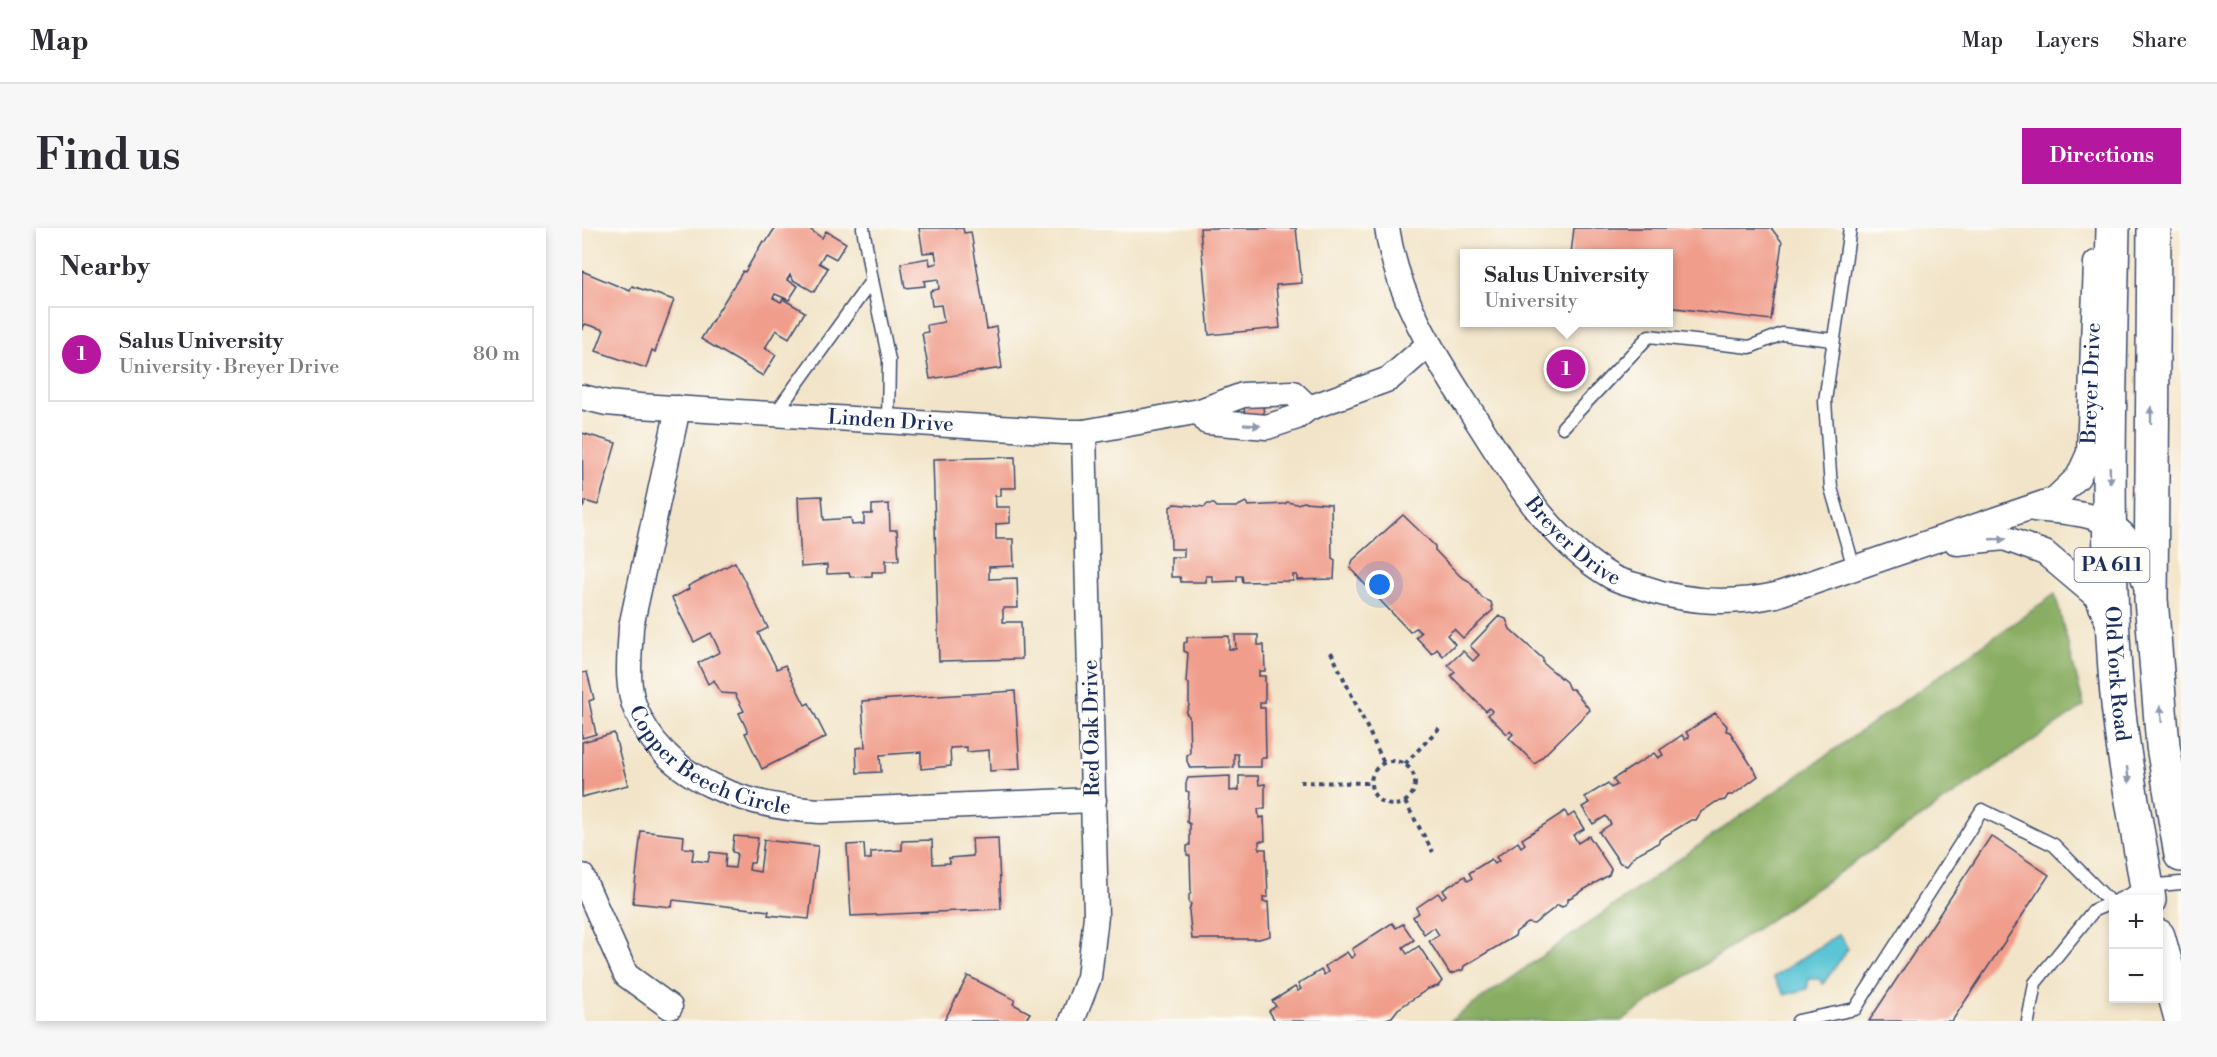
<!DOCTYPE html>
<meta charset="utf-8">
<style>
:root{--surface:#fff;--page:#f7f7f7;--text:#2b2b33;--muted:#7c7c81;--line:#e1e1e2;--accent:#b5179e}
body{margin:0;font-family:"Libre Bodoni",serif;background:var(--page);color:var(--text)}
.controls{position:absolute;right:18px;bottom:18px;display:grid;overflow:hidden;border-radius:0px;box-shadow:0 3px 9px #0003}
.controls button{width:54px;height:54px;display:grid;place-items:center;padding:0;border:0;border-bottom:2px solid var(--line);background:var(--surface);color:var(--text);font:30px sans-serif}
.you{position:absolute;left:798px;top:357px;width:21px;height:21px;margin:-15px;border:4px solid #fff;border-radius:50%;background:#1a73e8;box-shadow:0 0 0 9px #1a73e833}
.badge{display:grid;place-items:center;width:39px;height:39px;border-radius:50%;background:var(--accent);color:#fff;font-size:20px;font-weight:700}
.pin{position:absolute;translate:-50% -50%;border:3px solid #fff;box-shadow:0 2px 6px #0006}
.popup{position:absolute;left:878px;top:21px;width:213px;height:78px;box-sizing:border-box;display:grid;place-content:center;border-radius:0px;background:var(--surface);filter:drop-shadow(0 2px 4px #0005);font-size:20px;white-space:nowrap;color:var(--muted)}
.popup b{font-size:22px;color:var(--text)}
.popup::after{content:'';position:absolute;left:50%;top:100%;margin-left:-12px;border:12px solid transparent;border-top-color:var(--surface)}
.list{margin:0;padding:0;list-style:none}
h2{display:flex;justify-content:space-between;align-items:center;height:78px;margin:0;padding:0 24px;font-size:26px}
h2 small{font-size:20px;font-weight:400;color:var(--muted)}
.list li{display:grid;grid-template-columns:39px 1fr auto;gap:18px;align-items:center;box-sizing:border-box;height:96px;margin:0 12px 12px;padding:0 12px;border:2px solid var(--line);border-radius:0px}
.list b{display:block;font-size:22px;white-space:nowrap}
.list p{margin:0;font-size:20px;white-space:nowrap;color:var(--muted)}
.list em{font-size:20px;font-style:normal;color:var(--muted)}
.map{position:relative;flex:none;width:1599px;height:793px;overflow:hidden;border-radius:0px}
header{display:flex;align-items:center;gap:36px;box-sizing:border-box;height:84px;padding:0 30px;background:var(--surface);border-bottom:2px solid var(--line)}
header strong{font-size:28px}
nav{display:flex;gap:33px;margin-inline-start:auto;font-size:21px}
.intro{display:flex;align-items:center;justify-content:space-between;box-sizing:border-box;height:144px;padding:0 36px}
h1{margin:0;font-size:42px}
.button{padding:15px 27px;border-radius:0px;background:var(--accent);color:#fff;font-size:21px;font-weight:700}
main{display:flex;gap:36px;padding:0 36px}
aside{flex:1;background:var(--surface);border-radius:0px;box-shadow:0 3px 9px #0003}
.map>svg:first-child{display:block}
</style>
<header>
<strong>Map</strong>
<nav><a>Map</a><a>Layers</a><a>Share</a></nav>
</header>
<div class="intro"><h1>Find us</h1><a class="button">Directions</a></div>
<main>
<aside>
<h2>Nearby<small></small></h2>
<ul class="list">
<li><span class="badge">1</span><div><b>Salus University</b><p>University · Breyer Drive</p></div><em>80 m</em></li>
</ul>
</aside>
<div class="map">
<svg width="1599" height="793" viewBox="0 0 1599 793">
<rect width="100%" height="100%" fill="#fdfcf7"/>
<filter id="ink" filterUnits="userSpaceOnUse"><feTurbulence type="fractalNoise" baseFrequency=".0167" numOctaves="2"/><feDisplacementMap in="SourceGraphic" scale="12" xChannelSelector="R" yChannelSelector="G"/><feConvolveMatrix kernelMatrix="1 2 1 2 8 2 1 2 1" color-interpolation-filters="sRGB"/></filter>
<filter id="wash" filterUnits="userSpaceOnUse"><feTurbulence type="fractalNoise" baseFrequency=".008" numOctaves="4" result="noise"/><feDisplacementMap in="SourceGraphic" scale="24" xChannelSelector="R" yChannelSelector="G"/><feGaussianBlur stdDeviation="1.35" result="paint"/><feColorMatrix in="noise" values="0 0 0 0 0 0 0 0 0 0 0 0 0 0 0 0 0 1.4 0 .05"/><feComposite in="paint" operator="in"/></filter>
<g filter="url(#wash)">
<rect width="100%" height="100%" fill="#f2e4c8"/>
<polygon fill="#89ad62" stroke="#526e60" stroke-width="1.5" points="1473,366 1502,478 1039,793 868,793"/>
<polygon fill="#5ac5d5" stroke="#3a7a9a" stroke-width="1.5" points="1257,706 1266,721 1241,756 1237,751 1227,751 1225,761 1203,767 1191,749"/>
<g id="blocks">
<g fill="#f09d8b">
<polygon points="193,0 226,0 240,10 244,3 264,15 254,31 243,25 237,35 246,40 232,64 211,52 208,47 205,52 216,58 207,72 193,66 191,70 199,74 201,71 223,84 207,110 194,102 183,120 194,127 181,148 119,111 161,43 163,44 181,13 184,14"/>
<polygon points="337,0 381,0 382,5 389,4 405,101 414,99 420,140 348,151 340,105 346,104 345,97 362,94 359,77 350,78 348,63 357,61 356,51 342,53 343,58 323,60 319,35 347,30 348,37 355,35 353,24 341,25"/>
<polygon points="618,0 714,0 720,55 694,57 698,100 627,107"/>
<polygon points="992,0 1189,0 1200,14 1189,92 1086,79 1086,26 989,26"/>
<polygon points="0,43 48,63 50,58 92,72 73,124 70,122 64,140 14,123 22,102 3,96 0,102"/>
<polygon points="681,177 682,189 663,190 662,178"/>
<polygon points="0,205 34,215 16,277 3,273 1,280"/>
<polygon points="433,229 434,260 418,260 418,268 413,268 414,279 428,279 428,295 414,296 414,311 431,311 432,338 407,339 407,351 435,350 436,380 421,380 421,394 439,394 440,431 357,433 351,231"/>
<polygon points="240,268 242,292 269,290 270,297 282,296 282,286 290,286 290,277 307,276 308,302 315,302 317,332 304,332 304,344 290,344 290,348 268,349 267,345 245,346 245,337 219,339 216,269"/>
<polygon points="664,274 666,278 703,276 705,274 715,276 722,274 749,276 750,330 753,332 752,351 715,352 715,347 711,347 711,353 661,354 660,348 655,348 655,353 630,354 630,348 624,348 624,354 599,354 598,349 589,349 589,329 602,329 602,321 589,321 588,279 593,276 623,279 625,276 632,276 635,279 654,279"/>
<polygon points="821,287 853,318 853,322 878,348 887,353 900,370 909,374 911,382 881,410 872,401 865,407 873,416 861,428 855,421 850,426 834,409 839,405 834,400 828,404 796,370 800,366 794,360 790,364 768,340 771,332"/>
<polygon points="153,334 186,400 176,405 195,441 203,437 223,477 227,475 244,509 180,541 163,505 166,504 157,485 162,483 153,466 139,465 132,452 126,456 116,435 138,424 129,405 112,414 90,370 107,361 106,358"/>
<polygon points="917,388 924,391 928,401 961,431 961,435 984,454 987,461 991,461 1008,482 953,536 927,510 931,506 928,503 925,506 906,487 910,483 907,480 904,483 869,448 873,444 866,437 881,423 891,433 897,427 888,418"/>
<polygon points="653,407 676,407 676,417 682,417 683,443 677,443 677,448 683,448 683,475 678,475 678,480 683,480 684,530 679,530 679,539 657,539 656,526 652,526 652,539 608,540 605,533 605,527 608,525 607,488 604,485 607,477 607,456 604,454 606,425 602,423 602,415 605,414 605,409 647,408 647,421 654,421"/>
<polygon points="5,444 12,471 7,473 14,506 0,510 0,445"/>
<polygon points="433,463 438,541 408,543 407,522 385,524 385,519 368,520 369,538 339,541 339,524 298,527 299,544 275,545 274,520 283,519 280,473"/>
<polygon points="1133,485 1145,498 1144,503 1148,504 1176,548 1151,567 1146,567 1143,572 1134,574 1119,584 1114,592 1109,592 1078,611 1076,615 1053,627 1045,637 1038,635 1017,604 1029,596 1024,588 1011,596 1000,579 1007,575 1003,569 1026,555 1029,560 1035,557 1031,551 1072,525 1076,530 1081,527 1078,522 1100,507 1103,512 1107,509 1104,504"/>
<polygon points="32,505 46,557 0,569 0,514"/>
<polygon points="648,548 648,563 657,562 657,548 676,548 677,557 683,556 683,581 676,581 677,590 682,589 683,613 677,613 677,621 684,621 686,669 681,669 681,674 686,674 688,708 677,711 610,711 607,683 609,676 607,675 607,667 609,665 608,628 605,627 605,618 608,617 608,596 605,594 607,564 604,563 604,555 606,550"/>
<polygon points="983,583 986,589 992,585 1002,601 991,607 996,615 1007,608 1029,641 1027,647 986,671 986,674 980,679 976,677 952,696 946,695 934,704 933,708 882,738 881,742 868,746 847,713 857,707 852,699 842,706 831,689 837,685 834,680 856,665 860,670 864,667 861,662 883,648 886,653 890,650 887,645 909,631 913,636 917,633 914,629 936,614 939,619 943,616 940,611"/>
<polygon points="59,603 102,608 101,620 112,621 110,632 126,634 128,624 144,626 143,639 153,640 155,625 150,624 152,608 176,610 172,635 168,635 167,642 178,644 182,612 236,618 227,691 186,687 187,683 91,672 90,679 51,675"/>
<polygon points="1409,608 1467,647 1370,793 1287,793"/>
<polygon points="416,610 419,681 269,688 265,617 282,616 283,631 289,631 289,624 320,622 320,613 350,612 351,636 368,635 367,630 391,628 390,611"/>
<polygon points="810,695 814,700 821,696 832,712 821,719 825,726 837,718 860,753 856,758 846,761 816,781 810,789 798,793 693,793 687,783 694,778 690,773 713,759 716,763 719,761 716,756 739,742 742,747 746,744 743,738 765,724 769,730 773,727 770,721"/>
<polygon points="386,748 433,772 431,776 448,785 443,793 362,793"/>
</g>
</g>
</g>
<g filter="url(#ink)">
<use href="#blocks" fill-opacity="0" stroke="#3b4a6e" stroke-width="1.5"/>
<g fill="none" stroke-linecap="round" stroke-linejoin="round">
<defs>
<g id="lane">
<polyline points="281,0 290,52"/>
<polyline points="1268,0 1243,173 1249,260 1272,340"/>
<polyline points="193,186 290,52 307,132 306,193"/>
<polyline points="981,199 1067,108 1168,119 1200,106 1251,112"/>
<polyline points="1536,672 1565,658 1599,655"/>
<polyline points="1216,793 1273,781 1400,582 1472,617 1529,675"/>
<polyline points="1446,793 1453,755 1512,682 1532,674"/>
</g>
<g id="street">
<path id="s1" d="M 805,0 C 816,75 857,134 897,196 C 933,253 970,314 1030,349 C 1039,354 1050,356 1060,359 C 1104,375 1147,377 1194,367 L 1473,271 L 1496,249 L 1507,225 L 1514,35"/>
<path id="s2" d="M 0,169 L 25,175 L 58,178 L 482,204 L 502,204 L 618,183 L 661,167 L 711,165 L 727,180"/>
<path id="s3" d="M 96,180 L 49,399 C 48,426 43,456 54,482 C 84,554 167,579 238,583 L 512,572"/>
<polyline points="618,183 625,194 685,199 715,189 727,180 807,151 846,117"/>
<path d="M 1452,281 C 1483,284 1528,284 1547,314 C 1555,326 1559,343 1564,358"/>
<polyline points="1375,315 1422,310 1463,325 1515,369 1527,397"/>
<polyline points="0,648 44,747 88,779"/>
<polyline points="490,793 507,749 514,688 502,204"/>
</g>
<g id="highway">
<path id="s4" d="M 1531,0 C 1528,147 1523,295 1533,442 C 1538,519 1555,595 1567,672"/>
<polyline points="1572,0 1569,371 1581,518 1599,627"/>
<polyline points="1576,708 1599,790"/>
</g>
</defs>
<use href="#lane" stroke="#3b4a6e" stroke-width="15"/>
<use href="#street" stroke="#3b4a6e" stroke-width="27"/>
<use href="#highway" stroke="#3b4a6e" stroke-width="36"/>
<g stroke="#3b4a6e" stroke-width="4" stroke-dasharray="4.5 4.5" stroke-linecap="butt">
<polyline points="749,424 802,535"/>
<circle cx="811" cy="555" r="22"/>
<polyline points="823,536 859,498"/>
<polyline points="718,554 789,555"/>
<polyline points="823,574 851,624"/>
</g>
<use href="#lane" stroke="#fff" stroke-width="12"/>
<use href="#street" stroke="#fff" stroke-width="24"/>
<use href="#highway" stroke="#fff" stroke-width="33"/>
</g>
<defs><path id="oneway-solid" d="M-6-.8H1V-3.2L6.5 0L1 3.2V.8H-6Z" transform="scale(1.5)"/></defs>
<g fill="#8d97ae">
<use href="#oneway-solid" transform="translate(1569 187) rotate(-90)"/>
<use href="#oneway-solid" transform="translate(670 197) rotate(4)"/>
<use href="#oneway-solid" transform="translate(1528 247) rotate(88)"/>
<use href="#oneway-solid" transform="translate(1416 311) rotate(-2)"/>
<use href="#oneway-solid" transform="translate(1579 486) rotate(-95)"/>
<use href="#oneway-solid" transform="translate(1546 547) rotate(83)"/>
</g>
</g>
<g text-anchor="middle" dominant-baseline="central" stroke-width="5" stroke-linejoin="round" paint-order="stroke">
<rect fill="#fdfcf7" stroke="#5f6c8c" stroke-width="1.5" x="1492.5" y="320" width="75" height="34" rx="4.5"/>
<g font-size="20" font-weight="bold" fill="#1b2f5e">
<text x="1530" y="337">PA 611</text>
</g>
<g font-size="21" fill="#1b2f5e" stroke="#fdfcf7">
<text stroke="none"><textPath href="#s1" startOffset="1014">Breyer Drive</textPath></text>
<text stroke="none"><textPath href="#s2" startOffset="310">Linden Drive</textPath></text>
<text stroke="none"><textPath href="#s1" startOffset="370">Breyer Drive</textPath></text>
<text stroke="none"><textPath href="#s4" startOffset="446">Old York Road</textPath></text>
<text transform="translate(510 500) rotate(-91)">Red Oak Drive</text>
<text stroke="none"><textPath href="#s3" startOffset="402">Copper Beech Circle</textPath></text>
</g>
</g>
</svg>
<div class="controls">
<button>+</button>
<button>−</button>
</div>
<div class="you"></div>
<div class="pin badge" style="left:984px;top:141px">1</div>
<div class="popup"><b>Salus University</b>University</div>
</div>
</main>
